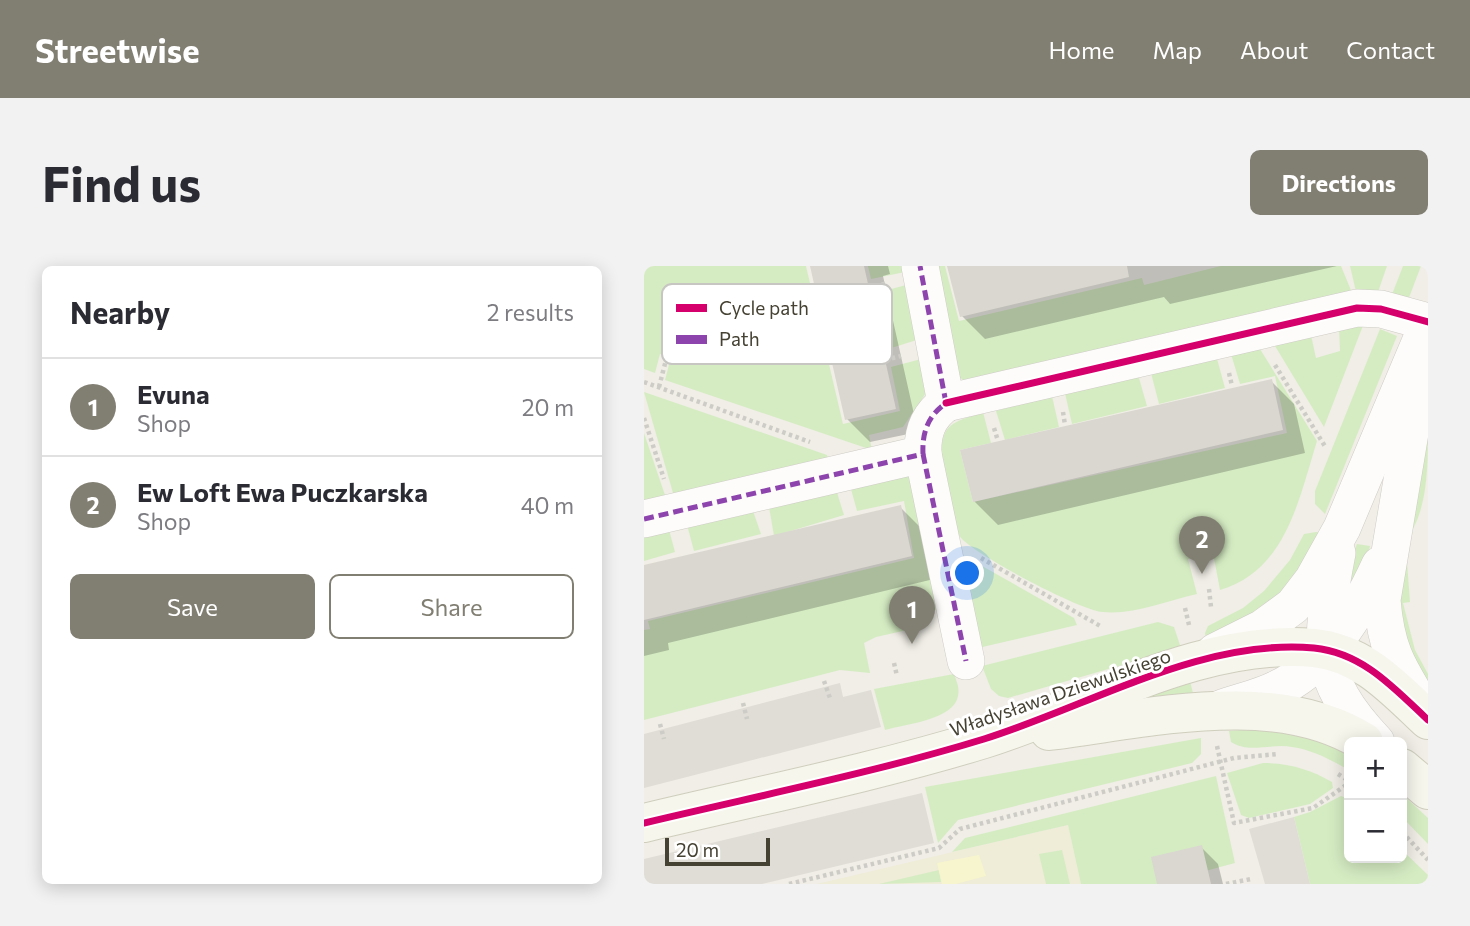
<!DOCTYPE html>
<meta charset="utf-8">
<style>
:root{--surface:#fff;--page:#f2f2f3;--text:#2b2b33;--muted:#7c7c81;--line:#e1e1e2;--accent:#817e72}
body{margin:0;font-family:Commissioner,sans-serif;background:var(--page);color:var(--text)}
.controls{position:absolute;right:21px;bottom:21px;display:grid;overflow:hidden;border-radius:10px;box-shadow:0 4px 18px #0003}
.controls button{width:63px;height:63px;display:grid;place-items:center;padding:0;border:0;border-bottom:2px solid var(--line);background:var(--surface);color:var(--text);font:35px sans-serif}
.scale{position:absolute;left:21px;bottom:18px;width:105px;box-sizing:border-box;padding-left:7px;border:4px solid #454233;border-top:0;font-size:19px;line-height:24px;white-space:nowrap;color:#454233;-webkit-text-stroke:5px #fff;paint-order:stroke}
.you{position:absolute;left:324px;top:308px;width:24px;height:24px;margin:-18px;border:5px solid #fff;border-radius:50%;background:#1a73e8;box-shadow:0 0 0 10px #1a73e833}
.badge{display:grid;place-items:center;width:46px;height:46px;border-radius:50%;background:var(--accent);color:#fff;font-size:23px;font-weight:700}
.pin{position:absolute;translate:-50% -58px;filter:drop-shadow(0 2px 4px #0008)}
.pin::after{content:'';position:absolute;top:37px;width:24px;height:21px;background:inherit;clip-path:polygon(0 0,100% 0,50% 100%)}
.list{margin:0;padding:0;list-style:none}
h2{display:flex;justify-content:space-between;align-items:center;height:91px;margin:0;padding:0 28px;font-size:30px}
h2 small{font-size:23px;font-weight:400;color:var(--muted)}
.list li{display:grid;grid-template-columns:46px 1fr auto;gap:21px;align-items:center;box-sizing:border-box;height:98px;padding:0 28px;border-top:2px solid var(--line)}
.list b{display:block;font-size:26px;white-space:nowrap}
.list p{margin:0;font-size:23px;white-space:nowrap;color:var(--muted)}
.list em{font-size:23px;font-style:normal;color:var(--muted)}
.actions{display:flex;gap:14px;padding:21px 28px}
.actions a{flex:1;padding:16px 0;border:2px solid var(--accent);border-radius:10px;text-align:center;font-size:24px;color:var(--accent)}
.actions .main{background:var(--accent);color:#fff}
.map{position:relative;flex:none;width:784px;height:618px;overflow:hidden;border-radius:10px}
header{display:flex;align-items:center;gap:42px;box-sizing:border-box;height:98px;padding:0 35px;background:var(--accent);color:#fff}
header strong{font-size:33px}
nav{display:flex;gap:38px;margin-inline-start:auto;font-size:24px}
.intro{display:flex;align-items:center;justify-content:space-between;box-sizing:border-box;height:168px;padding:0 42px}
h1{margin:0;font-size:49px}
.button{padding:18px 32px;border-radius:10px;background:var(--accent);color:#fff;font-size:24px;font-weight:700}
main{display:flex;gap:42px;padding:0 42px}
aside{flex:1;background:var(--surface);border-radius:10px;box-shadow:0 4px 18px #0003}
.map>svg:first-child{display:block}
</style>
<header>
<strong>Streetwise</strong>
<nav><a>Home</a><a>Map</a><a>About</a><a>Contact</a></nav>
</header>
<div class="intro"><h1>Find us</h1><a class="button">Directions</a></div>
<main>
<aside>
<h2>Nearby<small>2 results</small></h2>
<ul class="list">
<li><span class="badge">1</span><div><b>Evuna</b><p>Shop</p></div><em>20 m</em></li>
<li><span class="badge">2</span><div><b>Ew Loft Ewa Puczkarska</b><p>Shop</p></div><em>40 m</em></li>
</ul>
<div class="actions"><a class="main">Save</a><a>Share</a></div>
</aside>
<div class="map">
<svg width="784" height="618" viewBox="0 0 784 618">
<rect width="100%" height="100%" fill="#f0eee6"/>
<polygon fill="#efecd7" points="424,559 437,618 173,618"/>
<g fill="#d5ecc3">
<polygon points="0,0 162,0 199,158 256,145 247,101 281,92 286,121 259,161 225,169 228,184 21,114 27,91 16,88 11,107 0,103"/>
<polygon points="224,0 260,0 261,6 227,13"/>
<polygon points="286,0 301,0 315,55 498,12 500,19 577,0 697,0 711,34 325,118 312,109"/>
<polygon points="706,0 743,0 734,26 713,30"/>
<polygon points="759,0 777,0 763,37 747,31"/>
<polygon points="262,19 276,73 244,83 229,28"/>
<polygon points="720,57 680,161 631,80 667,69 672,92 696,85 695,62"/>
<polygon points="736,63 753,70 681,248 671,238 671,225"/>
<path d="M 616,83 L 673,175 C 655,233 642,305 576,324 L 569,287 L 544,293 L 553,328 C 523,335 489,349 459,346 C 435,344 334,290 318,273 C 303,257 290,184 302,165 C 309,154 327,151 339,146 L 347,177 L 316,184 L 329,236 L 643,167 L 631,110 L 596,118 L 587,88 Z"/>
<polygon points="572,89 581,122 515,138 507,107"/>
<polygon points="493,105 503,140 428,158 420,123"/>
<polygon points="0,126 183,189 184,192 31,234"/>
<polygon points="408,130 415,161 361,174 352,145"/>
<path d="M 784,162 C 784,196 784,239 767,266 Z"/>
<polygon points="0,167 23,235 0,241"/>
<polygon points="265,207 299,340 286,347 281,360 232,371 220,377 226,407 196,404 0,454 0,364 6,363 4,355 270,292 260,235 213,245 205,216"/>
<polygon points="191,220 200,249 130,270 124,235"/>
<polygon points="108,242 117,268 50,285 42,255"/>
<polygon points="24,260 31,286 0,295 0,267"/>
<polygon points="672,266 677,267 652,316 629,338 563,378 561,367 564,360 599,342 620,325 646,294 660,268"/>
<polygon points="713,278 726,280 716,324 696,321"/>
<polygon points="316,293 331,296 430,352 433,359 334,382"/>
<polygon points="763,296 766,336 759,337 771,384 784,408 784,422 762,383 750,333"/>
<polygon points="514,356 530,361 537,382 364,432 355,430 347,423 338,400"/>
<path d="M 310,408 C 312,414 316,422 314,430 C 310,454 261,458 241,464 L 230,423 Z"/>
<polygon points="545,411 550,431 473,443"/>
<path d="M 616,462 C 648,463 678,474 705,490 L 705,504 C 687,494 669,484 648,481 C 628,477 605,488 587,476 L 585,465 Z"/>
<polygon points="557,472 557,488 548,497 314,554 294,577 281,521"/>
<path d="M 619,497 C 644,497 666,503 688,516 L 689,522 L 666,538 L 605,552 L 597,549 L 583,507 Z"/>
<polygon points="572,510 591,597 513,618 437,618 424,559 308,586 321,572"/>
<polygon points="758,528 784,552 784,578 758,551"/>
<polygon points="697,530 705,533 705,592 758,592 758,584 784,609 784,618 666,618 650,551 666,546"/>
<polygon points="418,584 426,618 402,618 395,588"/>
<polygon points="295,604 297,616 235,618"/>
</g>
<polygon fill="#f7f5ce" points="335,589 342,610 312,618 298,618 293,597"/>
<g fill="#dfddd6">
<polygon points="196,417 199,431 227,424 237,461 0,522 0,468"/>
<polygon points="278,527 290,577 118,618 0,618 0,593"/>
<polygon points="650,551 666,618 621,618 605,563"/>
</g>
<g fill="#0003">
<polygon points="168,0 244,0 246,8 239,10 274,166 226,176 203,153"/>
<polygon points="312,0 693,0 526,38 520,31 341,73 318,50"/>
<polygon points="627,115 650,138 661,187 354,259 330,235"/>
<polygon points="256,241 279,264 290,313 24,377 25,384 0,390 0,301"/>
<polygon points="557,581 574,598 579,618 515,618"/>
</g>
<g fill="#d9d7cf">
<polygon points="166,0 220,0 252,143 201,154"/>
<polygon points="303,0 483,0 485,11 316,51"/>
<polygon points="628,113 639,164 329,236 316,184"/>
<polygon points="257,239 268,290 0,354 0,299"/>
<polygon points="558,579 567,618 513,618 507,591"/>
</g>
<g fill="none" stroke-linecap="round" stroke-linejoin="round">
<defs>
<g id="street">
<path d="M 774,119 L 738,334 C 742,383 753,400 778,441"/>
<polyline points="302,137 713,42 737,43 784,56"/>
<polyline points="279,188 322,395"/>
<path d="M 0,253 L 279,188 C 278,166 284,150 302,137 L 276,0"/>
<path d="M 693,287 C 677,373 668,409 732,476"/>
<polyline points="571,386 619,362 649,340 669,314 698,262 784,58"/>
<path d="M 576,443 C 595,436 615,432 633,423 C 682,401 715,345 736,299"/>
</g>
<g id="secondary">
<path d="M 405,465 C 504,453 630,420 720,476"/>
<polyline points="758,502 784,524"/>
<path d="M 0,557 C 113,530 229,507 340,473 C 446,440 557,372 670,382 C 719,387 750,422 784,454"/>
</g>
</defs>
<use href="#street" stroke="#ceccc4" stroke-width="38"/>
<use href="#secondary" stroke="#cfcebd" stroke-width="40"/>
<g stroke="#ceccc6" stroke-width="4.5" stroke-dasharray="3.5 3.5" stroke-linecap="butt">
<polyline points="224,22 244,17"/>
<polyline points="241,94 257,90"/>
<polyline points="631,99 682,182"/>
<polyline points="585,107 588,120"/>
<polyline points="0,116 166,176"/>
<polyline points="15,121 23,90"/>
<polyline points="419,146 421,159"/>
<polyline points="0,152 20,213"/>
<polyline points="350,162 354,175"/>
<polyline points="337,292 458,361"/>
<polyline points="565,323 567,341"/>
<polyline points="541,342 545,359"/>
<polyline points="250,397 253,410"/>
<polyline points="180,415 186,432"/>
<polyline points="99,437 103,453"/>
<polyline points="16,458 20,473"/>
<polyline points="573,480 590,557 669,542 705,517"/>
<polyline points="694,508 705,515"/>
<polyline points="758,566 784,594"/>
<polyline points="145,618 295,582 316,563 590,492 634,488"/>
<polyline points="582,618 607,613"/>
</g>
<use href="#street" stroke="#fdfcfb" stroke-width="37"/>
<use href="#secondary" stroke="#f6f6ed" stroke-width="38"/>
<g stroke="#8e44ad" stroke-width="5" stroke-dasharray="10 5" stroke-linecap="butt">
<polyline points="279,188 322,395"/>
<path d="M 0,253 L 279,188 C 278,166 284,150 302,137 L 276,0"/>
</g>
<defs>
<g id="cycleway">
<polyline points="302,137 713,42 737,43 784,56"/>
<path d="M 0,557 C 113,530 229,507 340,473 C 446,440 557,372 670,382 C 719,387 750,422 784,454"/>
</g>
</defs>
<use href="#cycleway" stroke="#fff" stroke-width="11"/>
<use href="#cycleway" stroke="#d6006c" stroke-width="7"/>
</g>
<g text-anchor="middle" dominant-baseline="central" stroke-width="6" stroke-linejoin="round" paint-order="stroke">
<g font-size="19" fill="#454233" stroke="#fff">
<text transform="translate(416 426) rotate(-19)">Władysława Dziewulskiego</text>
</g>
</g>
<rect x="18" y="18" width="230" height="80" rx="10" fill="#fff" stroke="#c7c6c2" stroke-width="2"/>
<rect x="32" y="38" width="31" height="8" fill="#d6006c"/>
<rect x="32" y="69" width="31" height="9" fill="#8e44ad"/>
<g font-size="19" fill="#454233">
<text x="75" y="49">Cycle path</text>
<text x="75" y="80">Path</text>
</g>
</svg>
<div class="controls">
<button>+</button>
<button>−</button>
</div>
<div class="scale">20 m</div>
<div class="you"></div>
<div class="pin badge" style="left:268px;top:378px">1</div>
<div class="pin badge" style="left:558px;top:308px">2</div>
</div>
</main>
